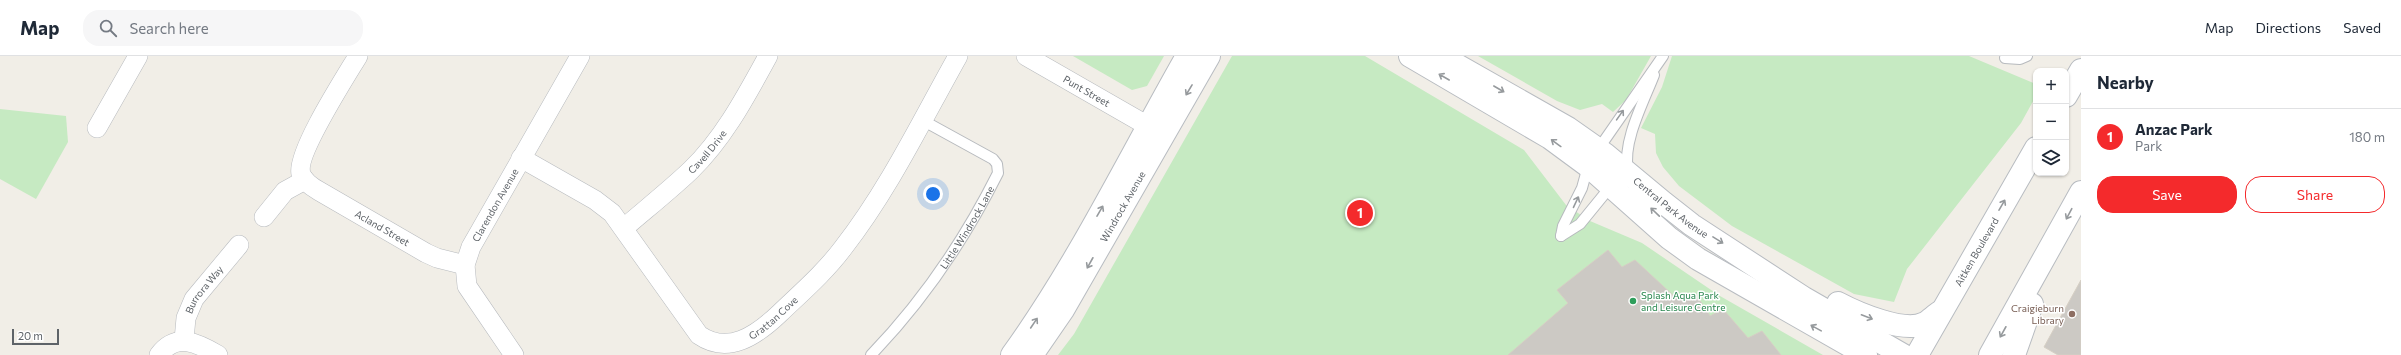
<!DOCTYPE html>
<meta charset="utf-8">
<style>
:root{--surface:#fff;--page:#f6f6f7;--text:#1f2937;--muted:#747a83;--line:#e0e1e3;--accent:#f42a2c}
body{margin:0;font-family:Commissioner,sans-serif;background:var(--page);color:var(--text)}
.controls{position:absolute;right:12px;top:12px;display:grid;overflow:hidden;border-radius:8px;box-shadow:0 1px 3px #0004}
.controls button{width:36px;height:36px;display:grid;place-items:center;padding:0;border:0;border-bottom:1px solid var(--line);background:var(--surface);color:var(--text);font:20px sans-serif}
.scale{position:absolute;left:12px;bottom:10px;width:47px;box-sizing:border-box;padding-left:4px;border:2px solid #5e6368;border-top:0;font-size:11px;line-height:14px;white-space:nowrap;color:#5e6368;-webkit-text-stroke:3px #fff;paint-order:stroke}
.you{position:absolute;left:933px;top:138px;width:14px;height:14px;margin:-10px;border:3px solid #fff;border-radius:50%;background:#1a73e8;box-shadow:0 0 0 6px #1a73e833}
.badge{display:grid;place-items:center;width:26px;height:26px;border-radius:50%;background:var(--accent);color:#fff;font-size:13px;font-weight:700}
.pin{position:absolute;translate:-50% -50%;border:2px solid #fff;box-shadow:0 1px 4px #0006}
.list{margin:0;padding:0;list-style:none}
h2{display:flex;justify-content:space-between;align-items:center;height:52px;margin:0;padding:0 16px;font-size:17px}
h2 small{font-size:13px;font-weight:400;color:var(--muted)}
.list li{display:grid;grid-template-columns:26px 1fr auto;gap:12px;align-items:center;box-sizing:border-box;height:56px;padding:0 16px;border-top:1px solid var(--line)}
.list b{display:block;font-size:15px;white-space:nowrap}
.list p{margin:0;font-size:13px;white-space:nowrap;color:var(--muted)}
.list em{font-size:13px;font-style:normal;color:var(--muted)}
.actions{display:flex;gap:8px;padding:12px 16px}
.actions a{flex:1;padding:9px 0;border:1px solid var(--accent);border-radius:16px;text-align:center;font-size:14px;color:var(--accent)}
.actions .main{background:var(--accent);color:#fff}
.icon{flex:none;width:22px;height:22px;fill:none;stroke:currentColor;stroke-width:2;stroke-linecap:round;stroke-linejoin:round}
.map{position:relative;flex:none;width:2081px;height:299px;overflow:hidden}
header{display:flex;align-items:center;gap:24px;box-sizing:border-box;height:56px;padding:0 20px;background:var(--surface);border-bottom:1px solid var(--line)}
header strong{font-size:19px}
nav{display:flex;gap:22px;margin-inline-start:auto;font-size:14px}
.search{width:280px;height:36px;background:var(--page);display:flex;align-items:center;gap:10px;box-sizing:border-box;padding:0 14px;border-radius:16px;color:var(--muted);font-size:15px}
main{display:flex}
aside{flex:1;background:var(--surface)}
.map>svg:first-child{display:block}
</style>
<header>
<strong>Map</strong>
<div class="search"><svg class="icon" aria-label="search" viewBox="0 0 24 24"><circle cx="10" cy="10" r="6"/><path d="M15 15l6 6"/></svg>Search here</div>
<nav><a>Map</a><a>Directions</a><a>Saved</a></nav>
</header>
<main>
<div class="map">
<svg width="2081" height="299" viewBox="0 0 2081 299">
<rect width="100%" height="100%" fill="#f1eee7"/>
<g fill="#c6eac2">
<polygon points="1073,0 1164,0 1147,30 1132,34"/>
<polygon points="1232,0 1365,0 1524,94 1566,149 1590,165 1642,187 1720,240 1823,299 1058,299 1074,278"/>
<polygon points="1478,0 1651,0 1626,44 1613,56 1602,48 1580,54 1557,45"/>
<polygon points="1672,0 1969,0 2036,28 2036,40 2021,67 1907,213 1894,246 1854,238 1732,170 1679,130 1663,111 1656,97 1655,78 1641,72 1662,31"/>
<polygon points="0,53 66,60 68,86 36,143 0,123"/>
</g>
<g fill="#ccc9c4" stroke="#d6cfc4">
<polygon points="1608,194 1622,211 1635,204 1677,243 1695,237 1710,260 1723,253 1748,282 1762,275 1781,299 1508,299 1568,247 1557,234"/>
<polygon points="2081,224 2081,299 2058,299 2044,291"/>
</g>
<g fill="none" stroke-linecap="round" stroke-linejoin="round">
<defs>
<g id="lane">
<polyline points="2005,2 2020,3 2027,0"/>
<polyline points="1597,95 1663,0"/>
<path d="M 1628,114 C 1622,86 1644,45 1654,19"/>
<polyline points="1633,135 1657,157"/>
<polyline points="1561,180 1563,170 1582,132 1588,110"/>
<polyline points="1561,180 1580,168 1611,130"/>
<path id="s1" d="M 871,299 C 923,245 965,183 998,117 L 997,108 L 993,103 L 922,64"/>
</g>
<g id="street">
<path id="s2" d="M 358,0 C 346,20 295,99 301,118 C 304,126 312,131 319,135 L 426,197 L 437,202 L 465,209"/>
<path id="s3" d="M 1026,0 L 1148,70"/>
<polyline points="97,72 138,0"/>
<path id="s4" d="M 521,102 L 595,144 L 612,157 L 699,279 C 728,299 756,280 780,257 C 802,236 825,216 843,192 C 889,133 922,64 958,0"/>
<polyline points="264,161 285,135 305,124"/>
<path id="s5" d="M 624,172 C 646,153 670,134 691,114 C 724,82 746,40 768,0"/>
<path id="s6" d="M 184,284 L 186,262 L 194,243 L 239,189"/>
<path d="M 159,299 C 176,276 198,287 218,299"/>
<path id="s7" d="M 514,299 L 467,230 L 465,209 L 471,191 L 580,0"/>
</g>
<g id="secondary">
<polyline points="1410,0 1550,82 1588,110 1669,182 1698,203 1866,299"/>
<path id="s8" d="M 1441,0 L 1568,72 L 1605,98 L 1664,147 L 1692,169 L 1804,242 L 1903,299"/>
<polyline points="2066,40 2081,14"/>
<path d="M 1838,247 C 1857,257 1905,278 1925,267 C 1930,264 1935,259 1940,256"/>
<path d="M 1012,299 C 1079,206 1130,100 1187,0"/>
<path id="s9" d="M 1032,299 L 1063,254 L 1209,0"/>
<path id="s10" d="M 1917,299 L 2036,92"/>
<polyline points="1990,299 2081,136"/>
<polyline points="2014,299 2032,248"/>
</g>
</defs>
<use href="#lane" stroke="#b7babe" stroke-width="12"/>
<use href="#street" stroke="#b7babe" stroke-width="20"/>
<use href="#secondary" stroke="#b8bcc1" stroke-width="24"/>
<use href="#lane" stroke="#fff" stroke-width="10"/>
<use href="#street" stroke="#fff" stroke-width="19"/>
<use href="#secondary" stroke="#fff" stroke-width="22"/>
</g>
<defs><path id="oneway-shaft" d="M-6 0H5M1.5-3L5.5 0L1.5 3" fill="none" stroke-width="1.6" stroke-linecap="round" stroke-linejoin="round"/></defs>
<g stroke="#969a9d">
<use href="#oneway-shaft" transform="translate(1444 21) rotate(-150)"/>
<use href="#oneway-shaft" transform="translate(1499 33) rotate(30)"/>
<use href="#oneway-shaft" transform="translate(1189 34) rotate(121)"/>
<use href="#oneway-shaft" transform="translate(1620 59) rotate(-55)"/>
<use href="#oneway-shaft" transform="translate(1556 87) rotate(-144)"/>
<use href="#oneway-shaft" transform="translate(1576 146) rotate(-65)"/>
<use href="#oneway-shaft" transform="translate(2002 149) rotate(-60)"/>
<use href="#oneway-shaft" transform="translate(1100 155) rotate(-60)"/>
<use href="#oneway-shaft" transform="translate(1655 156) rotate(-136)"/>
<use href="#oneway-shaft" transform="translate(2069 158) rotate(118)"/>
<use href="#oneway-shaft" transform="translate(1718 184) rotate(32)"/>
<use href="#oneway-shaft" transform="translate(1090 207) rotate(119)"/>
<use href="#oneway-shaft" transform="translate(1867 261) rotate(21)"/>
<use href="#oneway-shaft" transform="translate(1034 267) rotate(-56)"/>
<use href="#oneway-shaft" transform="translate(1816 272) rotate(-151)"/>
<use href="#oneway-shaft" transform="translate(2003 276) rotate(119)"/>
</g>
<circle fill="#2e9e5b" stroke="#fff" stroke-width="1.5" cx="1633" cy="245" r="4"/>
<circle fill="#8d6e63" stroke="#fff" stroke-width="1.5" cx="2072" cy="258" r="4"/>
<g text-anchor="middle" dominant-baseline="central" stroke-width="3" stroke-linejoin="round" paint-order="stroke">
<g font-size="10" fill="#5e6368" stroke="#fff">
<text stroke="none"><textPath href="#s3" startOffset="70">Punt Street</textPath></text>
<text stroke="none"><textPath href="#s5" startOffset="113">Cavell Drive</textPath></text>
<text stroke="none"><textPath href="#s7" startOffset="172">Clarendon Avenue</textPath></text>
<text stroke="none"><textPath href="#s9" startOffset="174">Windrock Avenue</textPath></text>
<text stroke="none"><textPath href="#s8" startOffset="276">Central Park Avenue</textPath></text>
<text stroke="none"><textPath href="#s1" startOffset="160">Little Windrock Lane</textPath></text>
<text stroke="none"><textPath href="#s2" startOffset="231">Acland Street</textPath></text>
<text stroke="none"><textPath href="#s10" startOffset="119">Aitken Boulevard</textPath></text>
<text stroke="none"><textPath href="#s6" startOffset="56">Burrora Way</textPath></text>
<text stroke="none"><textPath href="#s4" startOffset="340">Grattan Cove</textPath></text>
</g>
<g font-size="10" fill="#27864d" stroke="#fff" text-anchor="start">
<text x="1641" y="239">Splash Aqua Park<tspan x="1641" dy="12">and Leisure Centre</tspan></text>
</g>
<g font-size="10" fill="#785e54" stroke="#fff" text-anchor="end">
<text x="2064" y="252">Craigieburn<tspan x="2064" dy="12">Library</tspan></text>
</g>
</g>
</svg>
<div class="controls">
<button>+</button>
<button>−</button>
<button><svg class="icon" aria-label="layers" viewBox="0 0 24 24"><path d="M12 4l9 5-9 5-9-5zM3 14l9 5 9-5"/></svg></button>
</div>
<div class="scale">20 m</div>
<div class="you"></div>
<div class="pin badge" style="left:1360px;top:157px">1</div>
</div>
<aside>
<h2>Nearby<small></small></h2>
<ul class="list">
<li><span class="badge">1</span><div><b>Anzac Park</b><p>Park</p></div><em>180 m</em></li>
</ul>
<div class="actions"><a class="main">Save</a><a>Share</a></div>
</aside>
</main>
